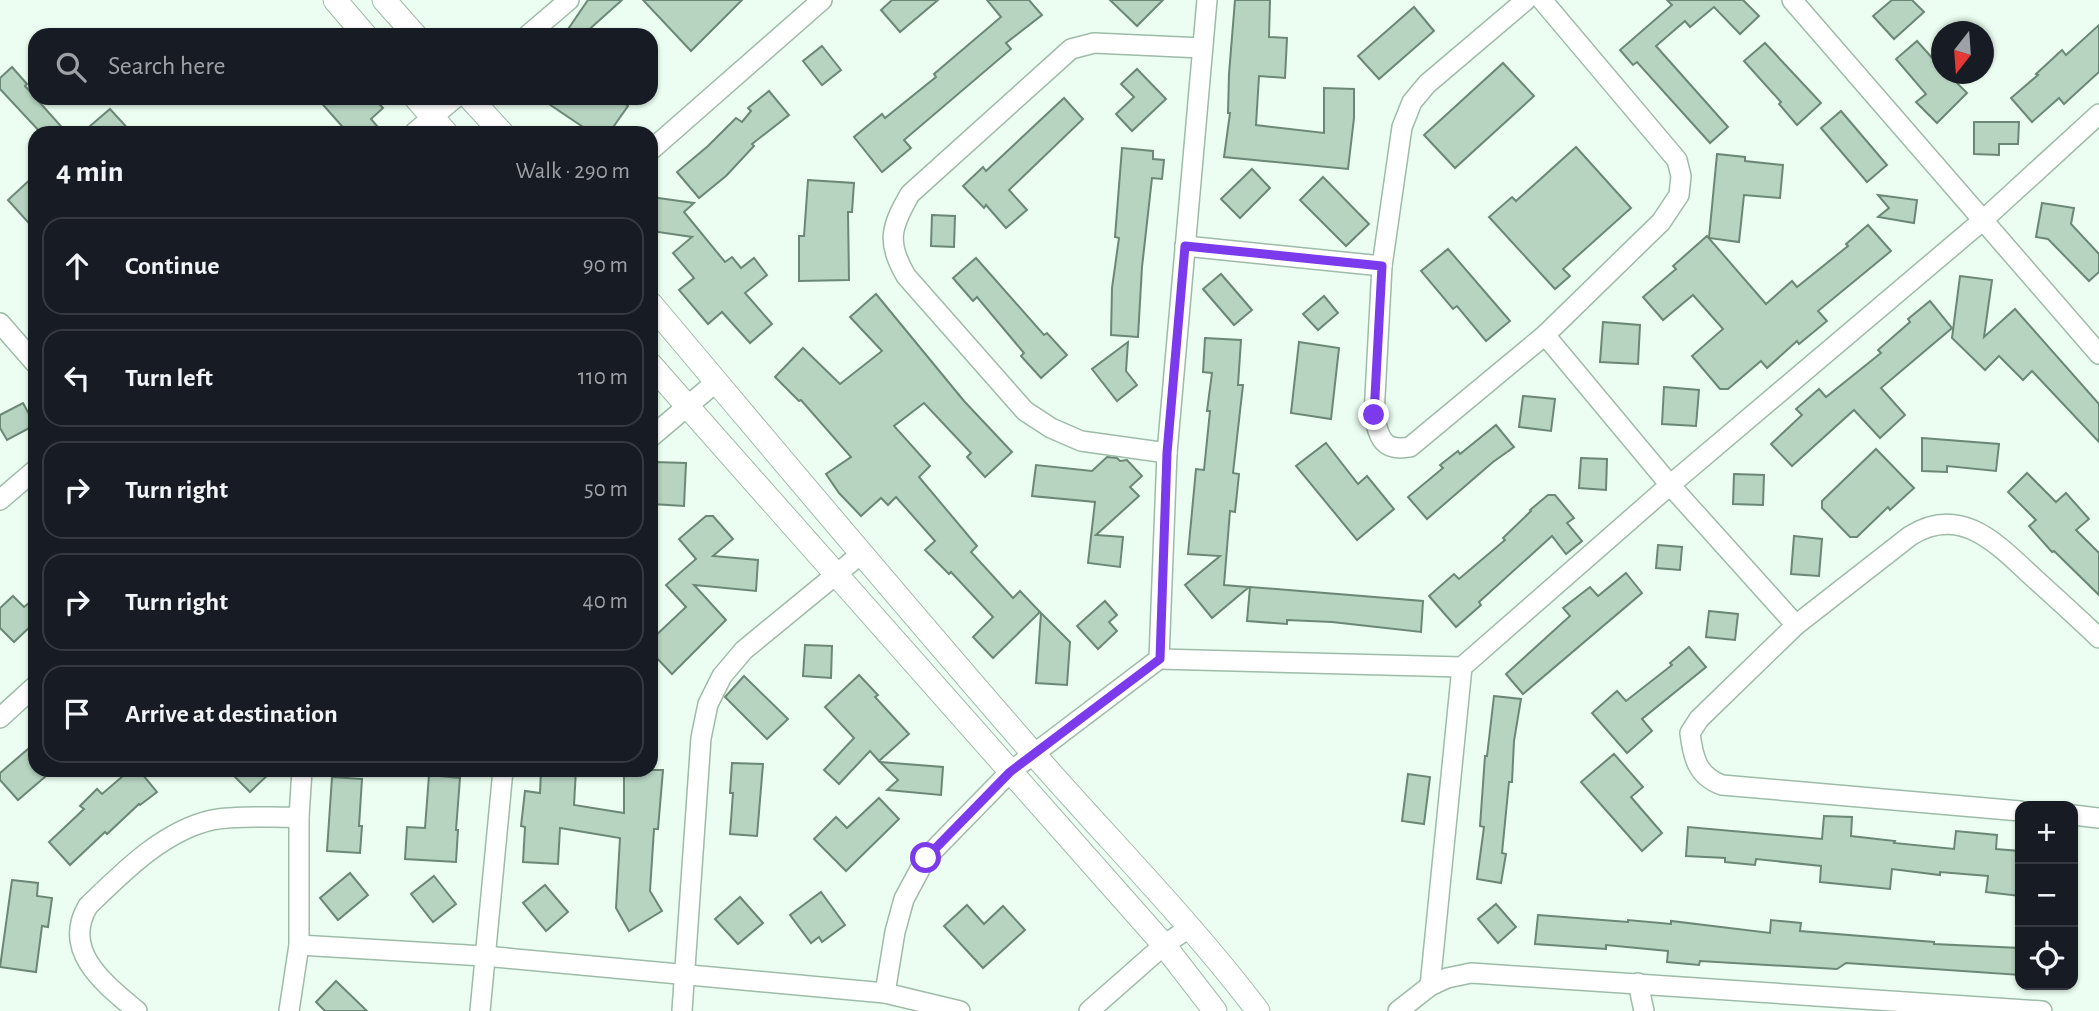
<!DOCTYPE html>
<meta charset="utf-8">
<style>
:root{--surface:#171b24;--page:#20242c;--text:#f1f3f6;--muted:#9ea1a6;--line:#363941}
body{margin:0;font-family:"Alegreya Sans",sans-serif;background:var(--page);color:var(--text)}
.controls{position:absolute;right:21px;bottom:21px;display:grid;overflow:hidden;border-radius:14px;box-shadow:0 2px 5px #0004}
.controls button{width:63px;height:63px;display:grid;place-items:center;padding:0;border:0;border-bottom:2px solid var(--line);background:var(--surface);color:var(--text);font:35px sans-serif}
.compass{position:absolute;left:1931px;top:21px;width:63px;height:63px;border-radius:50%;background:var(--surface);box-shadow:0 2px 5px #0004;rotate:197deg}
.stop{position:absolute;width:21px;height:21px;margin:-16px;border:5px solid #7c3aed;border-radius:50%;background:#fff}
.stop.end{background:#7c3aed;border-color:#fff;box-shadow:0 2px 7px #0008}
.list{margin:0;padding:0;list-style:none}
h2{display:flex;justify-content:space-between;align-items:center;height:91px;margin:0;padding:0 28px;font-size:30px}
h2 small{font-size:23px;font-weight:400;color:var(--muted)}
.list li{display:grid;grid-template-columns:46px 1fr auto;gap:21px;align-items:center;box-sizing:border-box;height:98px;margin:0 14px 14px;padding:0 14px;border:2px solid var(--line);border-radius:21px}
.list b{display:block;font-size:26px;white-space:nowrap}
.list em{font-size:23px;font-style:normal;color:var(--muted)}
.icon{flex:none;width:38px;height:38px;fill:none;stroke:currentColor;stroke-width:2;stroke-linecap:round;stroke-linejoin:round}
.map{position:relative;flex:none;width:2099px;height:1011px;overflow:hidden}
.search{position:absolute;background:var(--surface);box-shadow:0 2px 5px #0004;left:28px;top:28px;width:630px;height:77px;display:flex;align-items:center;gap:18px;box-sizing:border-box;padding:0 24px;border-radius:21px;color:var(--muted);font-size:26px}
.panel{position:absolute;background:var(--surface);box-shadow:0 2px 5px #0004;left:28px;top:126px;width:630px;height:651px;border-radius:21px}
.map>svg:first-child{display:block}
</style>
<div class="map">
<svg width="2099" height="1011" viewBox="0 0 2099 1011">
<rect width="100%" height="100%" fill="#ebfef1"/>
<g fill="#b6d4c0" stroke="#6b8775" stroke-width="2">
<polygon points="588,0 622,0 583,35 564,35"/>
<polygon points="643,0 742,0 691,51"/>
<polygon points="892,0 938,0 900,32 881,10"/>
<polygon points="987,0 1029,0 1042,15 1006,43 1011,49 904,140 911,148 882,172 854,137 882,114 885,118 936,77 934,74 1001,17"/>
<polygon points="1110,0 1163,0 1137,26"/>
<polygon points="1235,0 1270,0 1269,37 1287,38 1285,78 1259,76 1256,125 1324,133 1324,88 1354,89 1354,118 1348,169 1224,157 1230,113 1228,113 1229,74"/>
<polygon points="1667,0 1743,0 1759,16 1740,34 1714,7 1690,27 1685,21 1656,46 1728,127 1710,143 1637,62 1633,65 1620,50 1672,5"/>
<polygon points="1892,0 1912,0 1924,12 1894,39 1873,16"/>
<polygon points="1414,7 1434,31 1379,79 1358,56"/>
<polygon points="2099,25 2099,72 2064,104 2059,98 2032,122 2011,98 2038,75 2036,74 2062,50 2066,55"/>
<polygon points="1917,41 1942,69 1942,74 1948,74 1967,93 1937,123 1916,102 1926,94 1896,59"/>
<polygon points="1765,43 1821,103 1797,125 1779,104 1781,102 1744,61"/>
<polygon points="822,46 841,70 822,85 803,61"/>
<polygon points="1503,63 1534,96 1455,168 1424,135"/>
<polygon points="12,67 27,84 25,86 67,133 41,133 0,89 0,78"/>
<polygon points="1137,69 1166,99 1132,131 1116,114 1134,97 1121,84"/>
<polygon points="769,91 789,115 752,144 754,146 726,176 699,198 677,172 708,146 736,118 742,122 751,111 748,108"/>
<polygon points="317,98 374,98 383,108 371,119 383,133 348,133"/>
<polygon points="540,98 617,98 628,106 609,133 592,133"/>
<polygon points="1064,98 1083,119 1009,190 1027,210 1006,228 986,205 984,208 963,186 983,167 986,171"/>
<polygon points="110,109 132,133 82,133"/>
<polygon points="1841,111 1887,165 1867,182 1821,128"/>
<polygon points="1974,122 2019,122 2018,144 1999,144 1999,155 1974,154"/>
<polygon points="1576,147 1631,208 1563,269 1570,276 1555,289 1489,217 1512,197 1516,201"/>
<polygon points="1122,148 1153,151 1153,159 1164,160 1162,179 1152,178 1142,267 1138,337 1111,335 1112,288 1119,238 1115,237"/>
<polygon points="1717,154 1745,157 1745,161 1783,165 1780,198 1744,195 1739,242 1709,238"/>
<polygon points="1252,169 1270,188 1240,218 1221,199"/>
<polygon points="35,175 35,230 8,200"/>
<polygon points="1323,177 1369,224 1346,246 1300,200"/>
<polygon points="808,180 854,183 852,212 848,212 849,280 799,281 799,236 804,236"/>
<polygon points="1878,195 1917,200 1914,223 1878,217 1889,208"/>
<polygon points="651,197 694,203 684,212 725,262 732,257 741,268 754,258 767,275 745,293 772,324 750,343 722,312 708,324 679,290 694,278 673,253 692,237 651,231"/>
<polygon points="2042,203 2074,208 2071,224 2099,254 2099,272 2089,281 2048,239 2036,237"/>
<polygon points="932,215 955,216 954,247 931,246"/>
<polygon points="1868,225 1891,251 1818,311 1827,321 1799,344 1797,341 1767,368 1761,361 1728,389 1720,389 1692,356 1723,329 1693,295 1663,320 1643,297 1676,269 1673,266 1707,236 1766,304 1792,281 1797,287 1848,246 1846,244"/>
<polygon points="1448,249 1510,321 1486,341 1457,306 1453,309 1421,271"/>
<polygon points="976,258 1044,335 1047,333 1067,355 1041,378 1021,356 1024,353 977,297 973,301 953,278"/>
<polygon points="1221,274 1252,310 1234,325 1203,289"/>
<polygon points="1960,276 1992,280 1984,337 2015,309 2099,404 2099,442 2032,371 2023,380 1999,356 1985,370 1952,338"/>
<polygon points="876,294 964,401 1012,452 985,477 967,457 971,453 924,403 894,426 930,466 919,477 977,546 971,552 1013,598 1020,591 1040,612 993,658 973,637 993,617 951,572 949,574 925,550 935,541 896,497 888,505 881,498 861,516 839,493 826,474 851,457 801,400 799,401 775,377 803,348 840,384 882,351 850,317"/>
<polygon points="1324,296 1338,313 1318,330 1303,314"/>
<polygon points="1930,301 1952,328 1881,388 1905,415 1880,438 1854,410 1792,466 1771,444 1802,415 1796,409 1819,389 1826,397 1881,353 1878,350 1910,322 1908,319"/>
<polygon points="1603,322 1640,325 1638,364 1600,362"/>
<polygon points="1205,338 1241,340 1238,385 1243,385 1233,473 1239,474 1235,512 1230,511 1224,585 1249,587 1212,618 1185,585 1220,556 1188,554 1196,469 1204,470 1210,411 1207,411 1212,373 1203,372"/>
<polygon points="1128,342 1126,371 1137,385 1117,401 1092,369"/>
<polygon points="1299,342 1339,348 1331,419 1291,413"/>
<polygon points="1664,387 1699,390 1696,426 1662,424"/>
<polygon points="1523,396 1555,399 1551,431 1519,427"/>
<polygon points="23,403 35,425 7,440 0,428 0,415"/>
<polygon points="1496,425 1514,447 1493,462 1427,519 1408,497 1443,468 1440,465 1458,451 1460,454"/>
<polygon points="1922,438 1999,444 1996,471 1947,466 1947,472 1922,471"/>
<polygon points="1326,443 1358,484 1367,476 1394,509 1357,540 1296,466"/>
<polygon points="1876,449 1914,488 1890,510 1888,507 1857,537 1850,537 1822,508 1822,501"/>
<polygon points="1107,457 1117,458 1120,461 1127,460 1142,476 1130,487 1139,496 1096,535 1123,537 1120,567 1088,563 1095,502 1032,496 1036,465 1092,471"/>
<polygon points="1581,458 1607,459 1606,490 1579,488"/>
<polygon points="654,462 686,463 684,506 652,504"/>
<polygon points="2027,473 2056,502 2066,493 2089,519 2076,530 2099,553 2099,595 2054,551 2052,552 2029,526 2036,520 2008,492"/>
<polygon points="1734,474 1764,475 1763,505 1733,504"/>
<polygon points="1548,495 1555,495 1574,518 1567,523 1582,541 1566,554 1552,536 1479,602 1481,605 1456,627 1429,596 1454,574 1459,579 1505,540 1503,538 1531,511 1530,510"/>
<polygon points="706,516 713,516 733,539 713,556 758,560 756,591 694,585 726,620 672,674 651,652 651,640 686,607 666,585 696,559 679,539"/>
<polygon points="1794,536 1822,539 1819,576 1791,574"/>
<polygon points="1658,545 1682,547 1680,570 1656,568"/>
<polygon points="1626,573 1642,593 1523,694 1506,674 1570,616 1563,608 1590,587 1598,596"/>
<polygon points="1250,587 1423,601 1421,632 1332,622 1287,620 1287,624 1247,621"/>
<polygon points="13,596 24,607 35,598 35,622 14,642 0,628 0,608"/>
<polygon points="1105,601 1117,615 1109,622 1117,631 1098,649 1077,626"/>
<polygon points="1709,611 1738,614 1735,640 1706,637"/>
<polygon points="1041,613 1070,642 1067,685 1036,683"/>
<polygon points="805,645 832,646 831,678 803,676"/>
<polygon points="1689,647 1706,667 1642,719 1652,731 1627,753 1592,713 1617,691 1626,701 1672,665 1670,663"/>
<polygon points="859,675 878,695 875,697 909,734 879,761 870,751 839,784 824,770 854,738 825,707"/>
<polygon points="744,676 788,719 767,739 725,697"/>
<polygon points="1494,696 1521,699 1514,741 1512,782 1509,782 1502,853 1506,854 1501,883 1477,879 1484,827 1480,826 1485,756 1487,756"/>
<polygon points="35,743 35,770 53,770 18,800 0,780 0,773"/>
<polygon points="1614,754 1643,787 1631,797 1662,833 1642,851 1581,782"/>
<polygon points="880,762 943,767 941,795 887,790 898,780"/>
<polygon points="732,763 763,764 757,836 730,834 733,793 730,793"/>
<polygon points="130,770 139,770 157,792 140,805 139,804 107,834 105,832 70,865 49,842 84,809 80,806 97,789 102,794"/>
<polygon points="228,770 273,770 250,792"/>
<polygon points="541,770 576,770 574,805 624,813 624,770 663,770 658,829 654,829 650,891 662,911 629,931 616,908 620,838 560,828 558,864 523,862 525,827 521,826 525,791 540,793"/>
<polygon points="1408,774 1430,777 1424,824 1402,821"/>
<polygon points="429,775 460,778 456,830 458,830 456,862 405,859 407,827 425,828"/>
<polygon points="332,777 362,779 359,826 362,826 360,853 327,851"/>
<polygon points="879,798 899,819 846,871 814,839 836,817 847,828"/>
<polygon points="1824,816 1852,817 1851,836 1895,841 1894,843 1954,849 1956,831 1997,835 1996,849 2020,851 2020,896 1986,892 1988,876 1940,872 1940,875 1892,869 1890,889 1820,882 1821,866 1756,859 1755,865 1725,862 1725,858 1686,856 1688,827 1822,839"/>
<polygon points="350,873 368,895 338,920 320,898"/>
<polygon points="434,876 456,904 433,922 411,894"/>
<polygon points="12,880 38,883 37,896 52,898 48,927 42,926 36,972 0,967"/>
<polygon points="545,885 568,912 546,931 523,903"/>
<polygon points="821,892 845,925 822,942 819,937 811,943 790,915"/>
<polygon points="740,897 763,923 738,944 715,919"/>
<polygon points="1496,904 1516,927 1498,943 1478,919"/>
<polygon points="967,905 984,924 1003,906 1025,930 983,968 944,926"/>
<polygon points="1538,915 1628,922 1628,920 1671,924 1671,921 1770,933 1771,920 1801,923 1800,931 1934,942 1934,944 2020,948 2020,975 1846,963 1837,969 1700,961 1699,965 1667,962 1668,951 1606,945 1606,949 1535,944"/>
<polygon points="336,981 367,1011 325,1011 316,1002"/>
</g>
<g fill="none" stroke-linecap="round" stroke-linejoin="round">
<defs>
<g id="minor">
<path d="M 1526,0 L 1427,84 L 1412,102 L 1402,127 L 1382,266 L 1374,415 C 1379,438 1383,452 1410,447 L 1545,335 L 1661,222 L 1679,195 L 1681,176 L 1677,160 L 1542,0"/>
<polyline points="1792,0 2099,354"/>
<polyline points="528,35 569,0"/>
<polyline points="414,133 455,98"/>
<polyline points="651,150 822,0"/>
<polyline points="1185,246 1382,266"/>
<polyline points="0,323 35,363"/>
<path d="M 1545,335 L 1670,485 L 1796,625 L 1699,719 L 1690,733 C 1693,757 1697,776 1722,785 L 2020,811"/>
<polyline points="651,437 716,382"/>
<path d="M 1167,453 L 1081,441 L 1051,428 L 1025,411 L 906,276 C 886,242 891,227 910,194 L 1071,49 L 1094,43 L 1202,48"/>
<polyline points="0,500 35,470"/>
<path d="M 1796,625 L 1910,536 C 1962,503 1999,546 2035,579 C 2056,598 2078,618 2099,638"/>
<polyline points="1159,659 1462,667"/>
<polyline points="0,718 35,686"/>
<polyline points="2073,815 2099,818"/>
<polyline points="299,945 484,956 885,993 960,1011"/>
<polyline points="1638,983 1644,1011"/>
<polyline points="1430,986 1462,667 1670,485 1982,221 2099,114"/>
<polyline points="885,993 895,932 904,899 926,858 1010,772 1159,659 1167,453 1207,0"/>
<path d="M 137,1011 C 105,984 61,951 88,906 C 123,872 163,831 212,820 C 239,815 271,818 299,817"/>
<polyline points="289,1011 299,945 299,817 302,770"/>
<polyline points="480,1011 503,770"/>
<polyline points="682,1011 701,738 708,704 722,676 744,650 861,554"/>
<polyline points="1089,1011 1164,945 1189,928"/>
<polyline points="1398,1011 1430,986 1447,978 1471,973 2042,1011"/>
</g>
<g id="tertiary">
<polyline points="335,0 365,35"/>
<polyline points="384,0 415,35"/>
<polyline points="416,98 446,133"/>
<polyline points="470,98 502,133"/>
<path d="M 651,304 C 777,454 903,604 1032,752 C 1107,838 1189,920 1258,1011"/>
<polyline points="651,365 1164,945 1215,1011"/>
</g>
</defs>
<use href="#minor" stroke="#9ebba8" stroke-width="22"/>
<use href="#tertiary" stroke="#9ebba8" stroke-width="25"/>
<use href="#minor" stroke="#fff" stroke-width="19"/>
<use href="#tertiary" stroke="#fff" stroke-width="23"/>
</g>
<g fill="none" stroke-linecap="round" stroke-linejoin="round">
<polyline stroke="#7c3aed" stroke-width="9" points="926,858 1010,772 1160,659 1167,453 1185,246 1382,266 1374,415"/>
</g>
</svg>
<div class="controls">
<button>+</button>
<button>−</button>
<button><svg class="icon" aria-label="locate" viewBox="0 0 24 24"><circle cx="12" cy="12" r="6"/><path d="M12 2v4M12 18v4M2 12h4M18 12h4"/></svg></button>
</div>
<svg class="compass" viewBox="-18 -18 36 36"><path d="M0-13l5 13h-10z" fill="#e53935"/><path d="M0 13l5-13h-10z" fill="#9ea1a6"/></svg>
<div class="stop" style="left:926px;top:858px"></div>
<div class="stop end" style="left:1374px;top:415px"></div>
<div class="search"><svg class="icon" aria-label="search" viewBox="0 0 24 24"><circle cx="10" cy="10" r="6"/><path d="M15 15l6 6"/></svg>Search here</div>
<section class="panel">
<h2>4 min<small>Walk · 290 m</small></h2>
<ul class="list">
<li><svg class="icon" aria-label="ahead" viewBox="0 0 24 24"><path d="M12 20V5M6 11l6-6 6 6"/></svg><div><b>Continue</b></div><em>90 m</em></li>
<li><svg class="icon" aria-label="left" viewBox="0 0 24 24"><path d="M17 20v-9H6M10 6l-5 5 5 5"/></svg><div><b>Turn left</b></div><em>110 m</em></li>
<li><svg class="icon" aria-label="right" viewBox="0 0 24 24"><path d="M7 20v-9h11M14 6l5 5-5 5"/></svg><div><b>Turn right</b></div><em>50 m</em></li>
<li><svg class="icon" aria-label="right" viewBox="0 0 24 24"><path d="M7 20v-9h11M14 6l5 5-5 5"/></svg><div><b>Turn right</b></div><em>40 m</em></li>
<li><svg class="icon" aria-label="arrive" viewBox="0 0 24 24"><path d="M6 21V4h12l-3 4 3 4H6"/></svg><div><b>Arrive at destination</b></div></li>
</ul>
</section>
</div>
